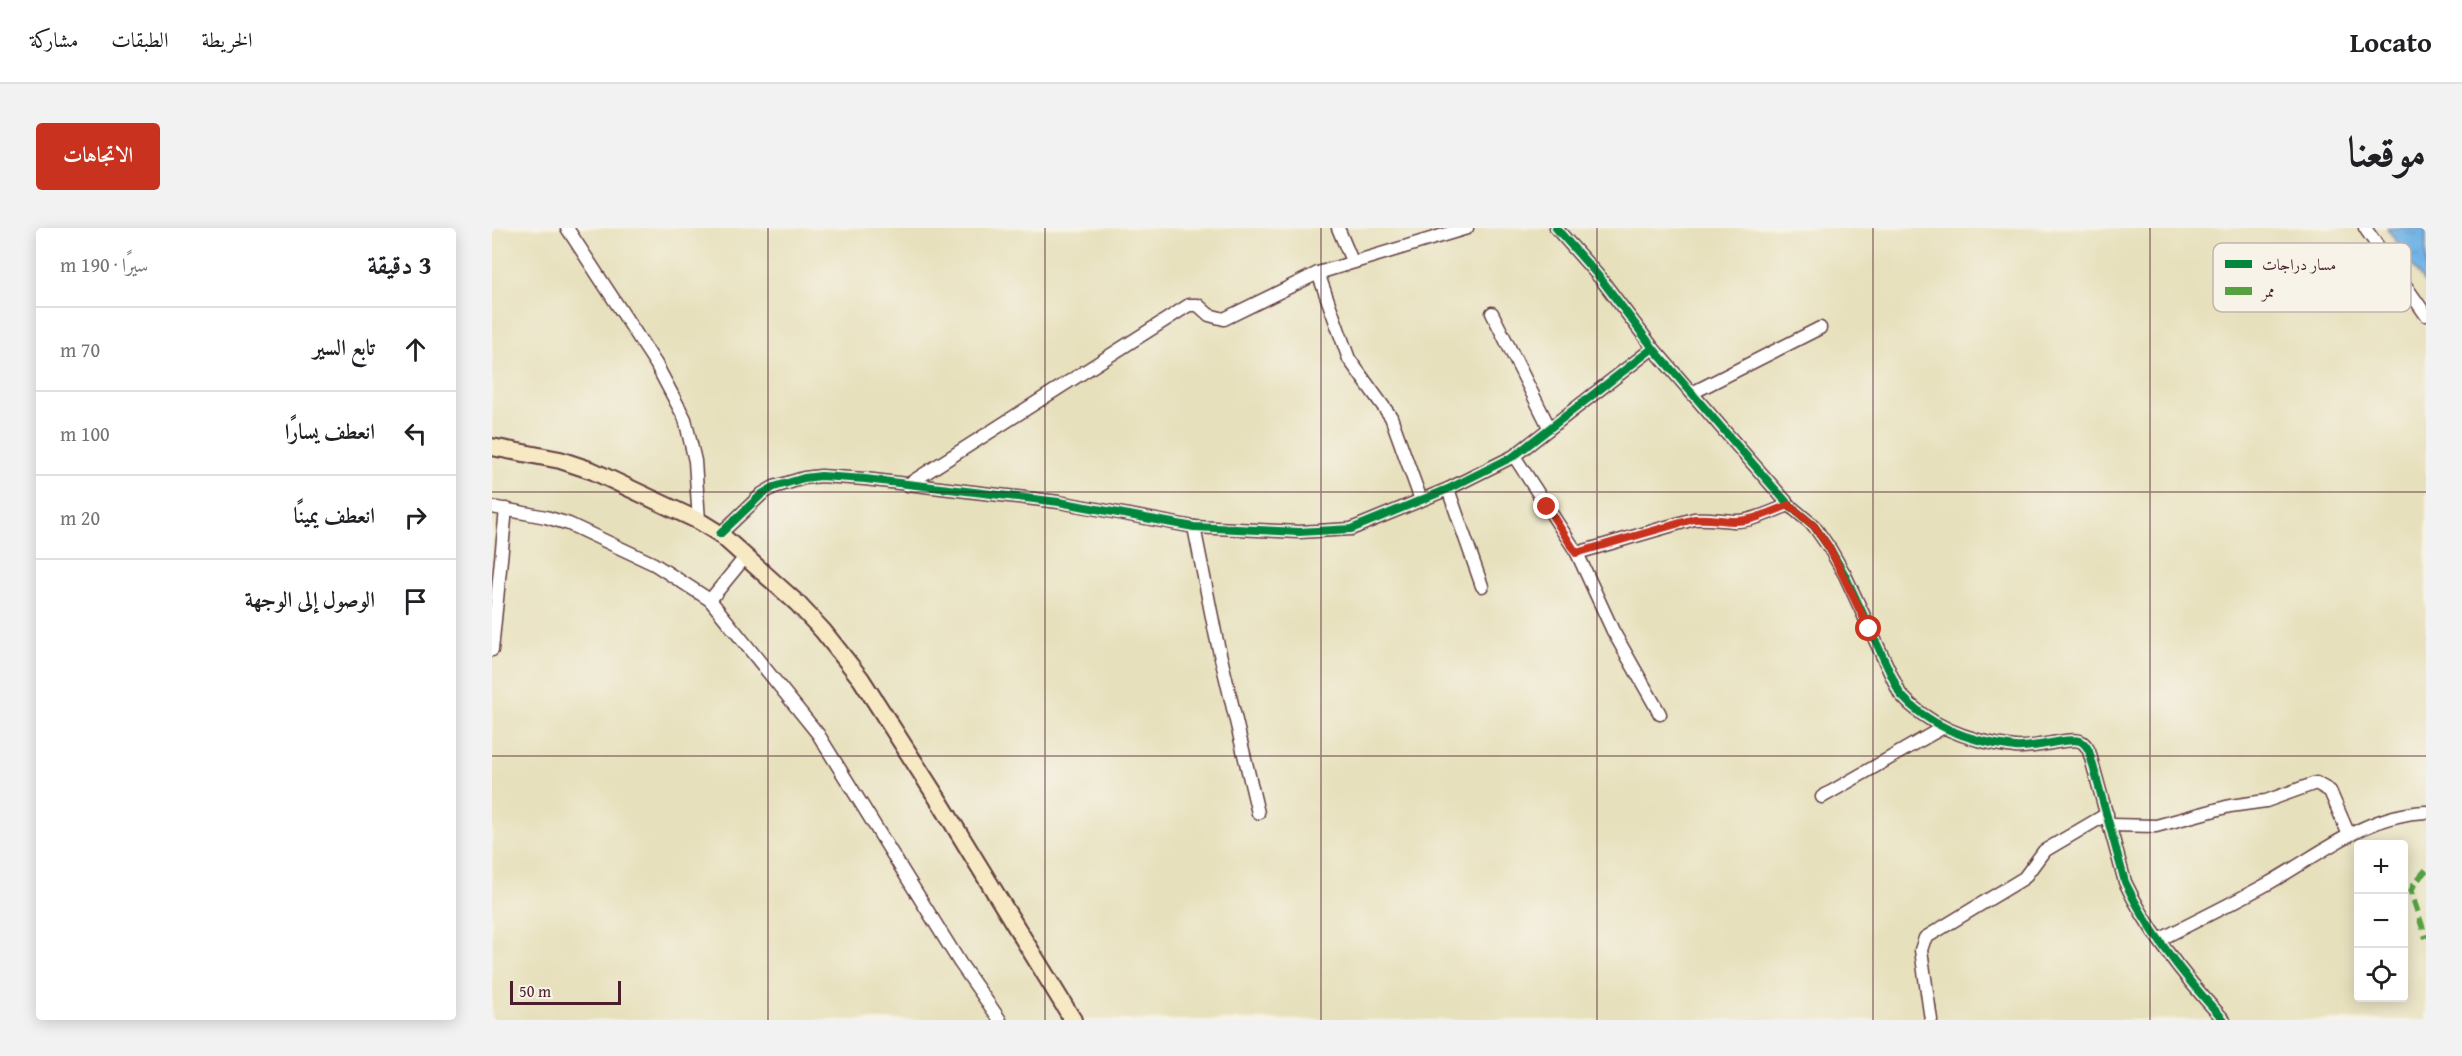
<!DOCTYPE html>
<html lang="ar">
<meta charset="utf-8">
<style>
:root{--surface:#fff;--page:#f2f2f2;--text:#202124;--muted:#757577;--line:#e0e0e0;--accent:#c8321e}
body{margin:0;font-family:"Gentium Book Plus",Amiri,serif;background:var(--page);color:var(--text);direction:rtl}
.controls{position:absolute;right:18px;bottom:18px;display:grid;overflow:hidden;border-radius:6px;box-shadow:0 3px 15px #0003}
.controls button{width:54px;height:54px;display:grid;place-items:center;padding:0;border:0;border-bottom:2px solid var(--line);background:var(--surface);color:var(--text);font:30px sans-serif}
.scale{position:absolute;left:18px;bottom:15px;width:111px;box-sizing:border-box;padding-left:6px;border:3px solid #4a1f2b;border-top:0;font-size:16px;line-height:21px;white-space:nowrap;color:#4a1f2b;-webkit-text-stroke:4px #f7f3e8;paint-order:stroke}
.stop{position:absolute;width:18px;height:18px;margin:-14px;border:4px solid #c8321e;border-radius:50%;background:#fff}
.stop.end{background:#c8321e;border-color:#fff;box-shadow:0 2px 6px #0008}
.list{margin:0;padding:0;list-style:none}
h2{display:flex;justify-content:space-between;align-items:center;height:78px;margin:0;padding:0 24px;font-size:26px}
h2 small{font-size:20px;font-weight:400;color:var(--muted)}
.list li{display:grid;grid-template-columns:39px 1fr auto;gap:18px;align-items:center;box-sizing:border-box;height:84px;padding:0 24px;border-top:2px solid var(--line)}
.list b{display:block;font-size:22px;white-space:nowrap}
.list em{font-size:20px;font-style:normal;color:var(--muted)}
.icon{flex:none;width:33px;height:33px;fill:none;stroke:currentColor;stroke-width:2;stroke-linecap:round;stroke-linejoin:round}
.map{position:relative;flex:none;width:1934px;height:792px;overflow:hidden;direction:ltr;border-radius:6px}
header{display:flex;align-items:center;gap:36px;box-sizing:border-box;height:84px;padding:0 30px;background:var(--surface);border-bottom:2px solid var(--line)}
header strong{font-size:28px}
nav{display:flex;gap:33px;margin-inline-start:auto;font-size:21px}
.intro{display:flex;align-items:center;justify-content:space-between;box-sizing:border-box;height:144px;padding:0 36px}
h1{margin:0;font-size:42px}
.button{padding:15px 27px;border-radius:6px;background:var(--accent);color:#fff;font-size:21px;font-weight:700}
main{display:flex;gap:36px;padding:0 36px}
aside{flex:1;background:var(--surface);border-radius:6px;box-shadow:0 3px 15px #0003}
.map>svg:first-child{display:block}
</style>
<header>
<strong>Locato</strong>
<nav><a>الخريطة</a><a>الطبقات</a><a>مشاركة</a></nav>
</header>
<div class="intro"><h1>موقعنا</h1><a class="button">الاتجاهات</a></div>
<main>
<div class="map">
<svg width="1934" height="792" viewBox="0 0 1934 792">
<defs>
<pattern id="water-ripples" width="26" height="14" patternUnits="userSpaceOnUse" patternTransform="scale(1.5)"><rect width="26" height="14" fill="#70b2e5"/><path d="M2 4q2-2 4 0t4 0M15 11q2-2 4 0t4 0" fill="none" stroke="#5e90ba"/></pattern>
</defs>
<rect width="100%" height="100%" fill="#f7f3e8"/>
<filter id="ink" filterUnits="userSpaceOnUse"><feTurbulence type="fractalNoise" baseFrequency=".0167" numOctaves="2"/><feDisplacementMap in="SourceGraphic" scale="12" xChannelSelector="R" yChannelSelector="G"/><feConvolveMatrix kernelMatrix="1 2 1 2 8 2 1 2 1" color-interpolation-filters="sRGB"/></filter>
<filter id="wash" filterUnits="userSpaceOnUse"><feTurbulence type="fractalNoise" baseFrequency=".008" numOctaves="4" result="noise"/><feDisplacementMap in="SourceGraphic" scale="24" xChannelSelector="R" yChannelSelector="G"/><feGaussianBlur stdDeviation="1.35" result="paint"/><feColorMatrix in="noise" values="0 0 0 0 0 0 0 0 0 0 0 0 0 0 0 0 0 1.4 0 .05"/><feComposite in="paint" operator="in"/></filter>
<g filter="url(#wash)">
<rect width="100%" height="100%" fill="#e7e0bc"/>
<polygon fill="url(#water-ripples)" stroke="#5d6888" stroke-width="1.5" points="1895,0 1934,0 1934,58"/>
</g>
<g filter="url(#ink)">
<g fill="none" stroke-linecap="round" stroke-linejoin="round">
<defs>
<g id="street">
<polyline points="75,0 164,136 193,191 203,233 207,293"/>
<polyline points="846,0 860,33"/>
<path d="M 1064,0 L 1109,51 L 1161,120 L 1235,206 L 1297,277 L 1322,298 L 1338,321 L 1353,347 L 1408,466 C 1437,499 1480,514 1523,519 C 1541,521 1576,509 1588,513 C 1593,515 1595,519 1597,523 L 1633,654 C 1656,703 1695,752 1732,792"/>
<polyline points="1873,0 1934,87"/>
<polyline points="826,45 857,131 899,189 929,272"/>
<polyline points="1000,85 1057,199"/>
<polyline points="1200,165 1328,100"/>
<polyline points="1022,228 1085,325 1121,403 1168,486"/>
<polyline points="415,257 697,77 706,77 717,87 732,91 826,45 975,0"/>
<polyline points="956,261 990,358"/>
<polyline points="0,279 54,289 77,296 162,336 218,372 326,506 468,735 508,792"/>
<polyline points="702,299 724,409 766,585"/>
<polyline points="228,306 270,266 282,259 312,250 329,248 373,251 567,274 702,299 807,304 859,301 956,261 1022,228 1161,120"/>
<path d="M 1085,325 L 1202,291 C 1216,290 1227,292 1241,293 C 1260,294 1280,283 1297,277"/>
<polyline points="218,372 254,328"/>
<polyline points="0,422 14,281"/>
<polyline points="1330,569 1450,500"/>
<polyline points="1618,597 1664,598 1738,578 1774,573 1824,555 1838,563 1857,607"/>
<path d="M 1667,712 C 1704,693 1741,675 1777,655 C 1827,627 1875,586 1934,584"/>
<polyline points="1439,792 1429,722 1433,710 1532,650 1552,623 1615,586"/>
</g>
<polyline id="secondary" points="0,219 68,232 101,243 207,293 228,306 305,375 331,403 369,451 449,576 581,792"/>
</defs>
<use href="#street" stroke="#623c41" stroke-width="15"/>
<use href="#secondary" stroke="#623c41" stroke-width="20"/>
<use href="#street" stroke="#fff" stroke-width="12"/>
<use href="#secondary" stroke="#f7e9c3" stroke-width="16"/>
<polyline stroke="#56a243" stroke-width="6" stroke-dasharray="12 6" stroke-linecap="butt" points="1934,642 1922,656 1919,664 1934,710"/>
<defs>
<g id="cycleway">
<path d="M 1064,0 L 1109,51 L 1161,120 L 1235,206 L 1297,277 L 1322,298 L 1338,321 L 1353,347 L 1408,466 C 1437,499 1480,514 1523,519 C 1541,521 1576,509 1588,513 C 1593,515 1595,519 1597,523 L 1633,654 C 1656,703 1695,752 1732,792"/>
<polyline points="228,306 270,266 282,259 312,250 329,248 373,251 567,274 702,299 807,304 859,301 956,261 1022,228 1161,120"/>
</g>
</defs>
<use href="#cycleway" stroke="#f7f3e8" stroke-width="11"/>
<use href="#cycleway" stroke="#00873e" stroke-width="8"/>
</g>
</g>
<g fill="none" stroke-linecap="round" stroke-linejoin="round" filter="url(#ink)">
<path stroke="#c8321e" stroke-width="8" d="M 1055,279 L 1084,325 L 1202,291 C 1217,290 1226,292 1241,293 C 1260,294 1280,283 1297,277 L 1322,298 L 1338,321 L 1377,401"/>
</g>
<path fill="none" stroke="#4a1f2b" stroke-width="1.5" stroke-opacity="0.55" d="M 276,0 L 276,792M 553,0 L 553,792M 829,0 L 829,792M 1105,0 L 1105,792M 1381,0 L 1381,792M 1658,0 L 1658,792M 0,264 L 1934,264M 0,528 L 1934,528"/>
<rect x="1721" y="15" width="198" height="69" rx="9" fill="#f7f3e8" stroke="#c3b3af" stroke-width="1.5"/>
<rect x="1733" y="32" width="27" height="8" fill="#00873e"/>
<rect x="1733" y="59" width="27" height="8" fill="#56a243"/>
<g font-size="16" fill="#4a1f2b">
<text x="1770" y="42">مسار دراجات</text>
<text x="1770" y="69">ممر</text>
</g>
</svg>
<div class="controls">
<button>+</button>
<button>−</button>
<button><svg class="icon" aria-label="locate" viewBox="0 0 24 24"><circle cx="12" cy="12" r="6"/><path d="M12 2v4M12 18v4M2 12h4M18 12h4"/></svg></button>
</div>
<div class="scale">50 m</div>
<div class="stop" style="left:1377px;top:401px"></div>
<div class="stop end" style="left:1055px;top:279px"></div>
</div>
<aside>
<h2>3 دقيقة<small>سيرًا · 190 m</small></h2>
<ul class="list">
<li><svg class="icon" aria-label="ahead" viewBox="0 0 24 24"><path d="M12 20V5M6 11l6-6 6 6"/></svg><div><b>تابع السير</b></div><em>70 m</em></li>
<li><svg class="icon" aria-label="left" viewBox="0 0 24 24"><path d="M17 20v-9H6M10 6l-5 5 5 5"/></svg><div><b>انعطف يسارًا</b></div><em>100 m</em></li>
<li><svg class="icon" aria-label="right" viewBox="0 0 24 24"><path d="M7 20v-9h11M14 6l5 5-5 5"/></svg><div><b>انعطف يمينًا</b></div><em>20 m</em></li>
<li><svg class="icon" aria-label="arrive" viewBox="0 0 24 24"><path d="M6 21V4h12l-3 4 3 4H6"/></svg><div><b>الوصول إلى الوجهة</b></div></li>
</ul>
</aside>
</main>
